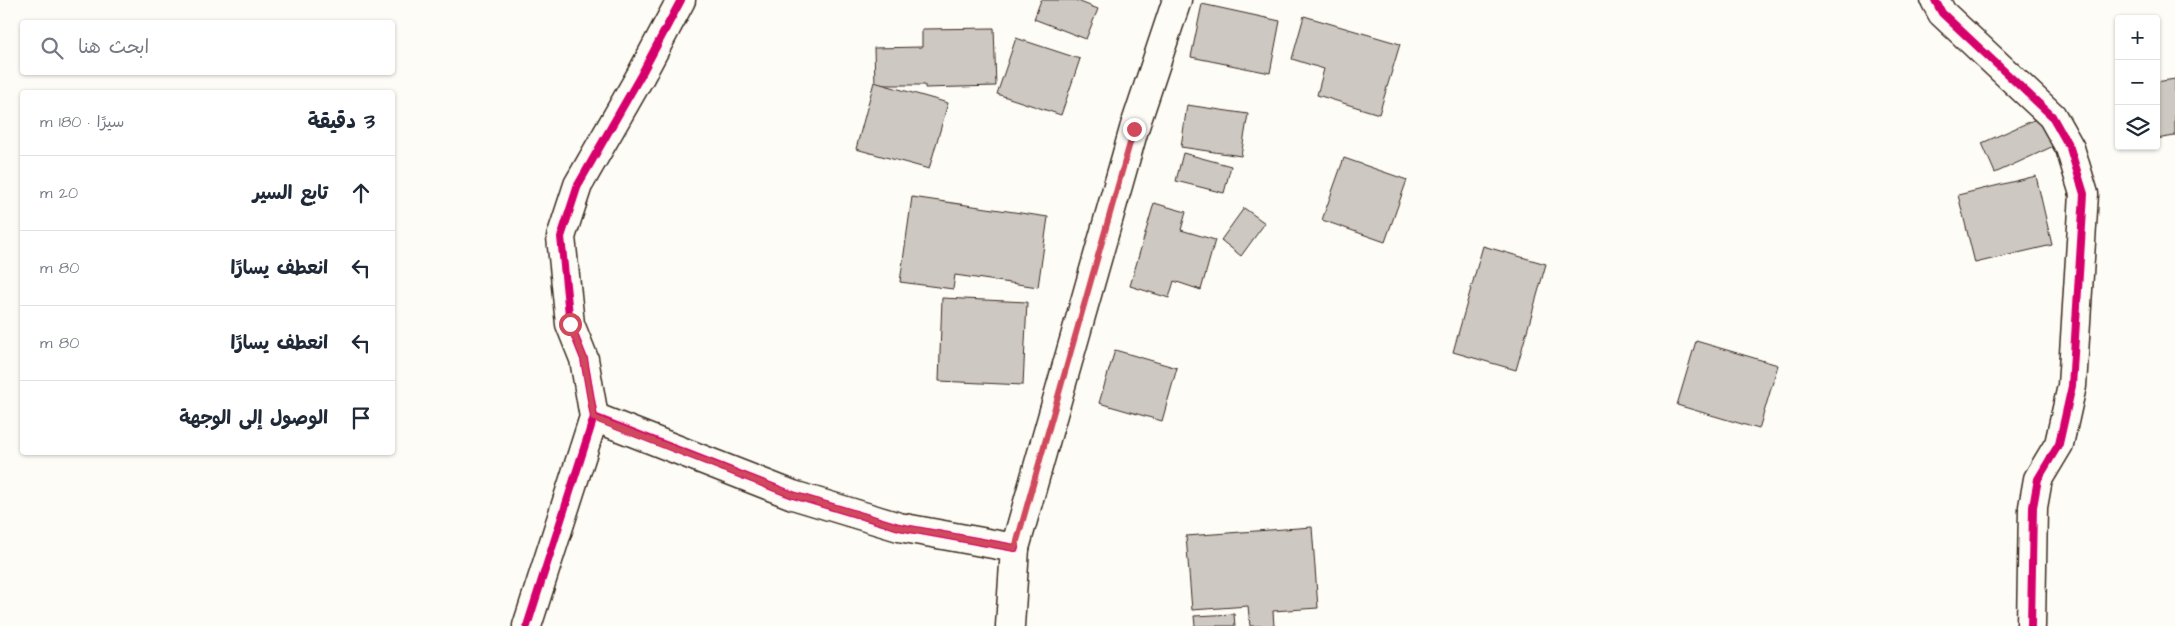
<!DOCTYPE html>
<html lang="ar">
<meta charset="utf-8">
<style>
:root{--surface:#fff;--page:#f2f2f3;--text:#1f2937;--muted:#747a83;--line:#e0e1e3}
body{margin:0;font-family:"Architects Daughter","Playpen Sans Arabic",sans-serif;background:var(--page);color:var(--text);direction:rtl}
.controls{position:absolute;right:15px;top:15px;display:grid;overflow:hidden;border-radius:5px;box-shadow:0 1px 4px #0004}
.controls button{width:45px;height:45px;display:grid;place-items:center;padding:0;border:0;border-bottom:1px solid var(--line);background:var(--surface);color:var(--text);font:25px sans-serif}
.stop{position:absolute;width:15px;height:15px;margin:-11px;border:4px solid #d1495b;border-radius:50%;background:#fff}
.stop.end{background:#d1495b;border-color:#fff;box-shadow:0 1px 5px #0008}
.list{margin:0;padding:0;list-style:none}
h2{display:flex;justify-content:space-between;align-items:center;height:65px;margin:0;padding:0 20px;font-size:21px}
h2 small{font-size:16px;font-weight:400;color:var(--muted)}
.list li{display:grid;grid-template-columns:32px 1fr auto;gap:15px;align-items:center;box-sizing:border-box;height:75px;padding:0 20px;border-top:1px solid var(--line)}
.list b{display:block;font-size:19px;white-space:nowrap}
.list em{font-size:16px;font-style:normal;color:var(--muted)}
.icon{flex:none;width:28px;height:28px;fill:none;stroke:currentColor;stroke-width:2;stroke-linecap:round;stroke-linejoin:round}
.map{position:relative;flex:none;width:2175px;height:626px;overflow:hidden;direction:ltr}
.search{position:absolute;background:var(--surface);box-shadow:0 1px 4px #0004;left:20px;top:20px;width:375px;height:55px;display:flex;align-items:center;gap:12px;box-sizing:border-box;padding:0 18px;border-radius:5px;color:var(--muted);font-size:19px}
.panel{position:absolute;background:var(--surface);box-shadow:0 1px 4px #0004;left:20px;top:90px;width:375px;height:365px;border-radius:5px;direction:rtl}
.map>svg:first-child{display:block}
</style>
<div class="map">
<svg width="2175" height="626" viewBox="0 0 2175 626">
<rect width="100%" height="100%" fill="#fdfcf7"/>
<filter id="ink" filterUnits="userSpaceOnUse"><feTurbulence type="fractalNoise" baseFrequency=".02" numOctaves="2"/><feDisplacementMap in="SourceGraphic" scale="10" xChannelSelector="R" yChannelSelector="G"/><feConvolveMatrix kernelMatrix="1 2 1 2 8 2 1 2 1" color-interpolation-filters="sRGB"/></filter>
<g filter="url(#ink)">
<g fill="#cdc8c2" stroke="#3b2a1e">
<polygon points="1041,0 1075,0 1098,9 1086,39 1034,19"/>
<polygon points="1202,4 1280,21 1270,73 1191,57"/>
<polygon points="1304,16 1400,44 1379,114 1317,95 1324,69 1292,59"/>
<polygon points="994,28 996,86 925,88 925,85 875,85 874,48 922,47 922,29"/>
<polygon points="1016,38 1080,59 1061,115 997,94"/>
<polygon points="2175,79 2175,136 2156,139 2156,82"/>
<polygon points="874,82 948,103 929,169 856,149"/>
<polygon points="1187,105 1248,114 1241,156 1181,147"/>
<polygon points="2045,115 2058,144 1995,173 1982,143"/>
<polygon points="1183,153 1231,166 1224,193 1176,181"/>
<polygon points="1344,158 1407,180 1385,242 1322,220"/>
<polygon points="2036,176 2052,245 1975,263 1958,195"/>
<polygon points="912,197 1048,217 1038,287 955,275 953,289 900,282"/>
<polygon points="1154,203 1186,212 1181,230 1215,240 1201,290 1174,281 1169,298 1130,286"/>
<polygon points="1244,208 1265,223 1241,256 1221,240"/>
<polygon points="1483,246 1546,264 1516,370 1453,352"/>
<polygon points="942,298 1027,302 1023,385 939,381"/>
<polygon points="1696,341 1778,365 1759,429 1677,405"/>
<polygon points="1115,350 1177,368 1162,421 1099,403"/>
<polygon points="1312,527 1318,608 1273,611 1274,626 1250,626 1248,606 1192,610 1186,536"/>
<polygon points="1234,614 1235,626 1195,626 1194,616"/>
</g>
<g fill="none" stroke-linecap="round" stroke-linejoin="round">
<defs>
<g id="street">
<polyline points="1935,0 1942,13 2052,116 2070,148 2084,194 2072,386 2059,444 2038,479 2033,507 2031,626"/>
<polyline points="594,417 793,495 899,527 1015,548"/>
<polyline points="527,626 594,417 584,359 570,324 561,237 578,185 641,75 681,0"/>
</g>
<polyline id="primary" points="1010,626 1015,548 1134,129 1177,0"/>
</defs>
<use href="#street" stroke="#3b2a1e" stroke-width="31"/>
<use href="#primary" stroke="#3b2a1e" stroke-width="31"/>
<use href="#street" stroke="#fdfcf7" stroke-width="28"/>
<use href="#primary" stroke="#fdfcf7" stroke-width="28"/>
<defs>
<g id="cycleway">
<polyline points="1935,0 1942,13 2052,116 2070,148 2084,194 2072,386 2059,444 2038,479 2033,507 2031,626"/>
<polyline points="594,417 793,495 899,527 1015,548"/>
<polyline points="527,626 594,417 584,359 570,324 561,237 578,185 641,75 681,0"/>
</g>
</defs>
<use href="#cycleway" stroke="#fdfcf7" stroke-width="11"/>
<use href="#cycleway" stroke="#d6006c" stroke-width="8"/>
</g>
</g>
<g fill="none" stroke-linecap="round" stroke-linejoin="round" filter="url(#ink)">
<polyline stroke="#d1495b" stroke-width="6" points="570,324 584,359 594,418 793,495 899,527 1015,548 1134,129"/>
</g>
</svg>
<div class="controls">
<button>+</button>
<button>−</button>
<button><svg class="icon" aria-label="layers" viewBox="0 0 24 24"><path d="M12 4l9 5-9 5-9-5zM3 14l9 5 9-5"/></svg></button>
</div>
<div class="stop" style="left:570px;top:324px"></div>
<div class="stop end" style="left:1134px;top:129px"></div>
<div class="search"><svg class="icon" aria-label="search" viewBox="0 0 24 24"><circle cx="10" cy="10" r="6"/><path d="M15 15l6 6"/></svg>ابحث هنا</div>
<section class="panel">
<h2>3 دقيقة<small>سيرًا · 180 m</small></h2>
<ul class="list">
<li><svg class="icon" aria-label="ahead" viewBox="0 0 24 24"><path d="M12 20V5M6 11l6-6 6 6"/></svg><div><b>تابع السير</b></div><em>20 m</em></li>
<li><svg class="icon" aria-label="left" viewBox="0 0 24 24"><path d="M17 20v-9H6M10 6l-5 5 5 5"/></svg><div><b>انعطف يسارًا</b></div><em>80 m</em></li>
<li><svg class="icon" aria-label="left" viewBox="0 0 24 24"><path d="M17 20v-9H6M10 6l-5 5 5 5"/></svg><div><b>انعطف يسارًا</b></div><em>80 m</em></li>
<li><svg class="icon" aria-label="arrive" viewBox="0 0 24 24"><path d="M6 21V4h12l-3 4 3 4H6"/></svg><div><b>الوصول إلى الوجهة</b></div></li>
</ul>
</section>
</div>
